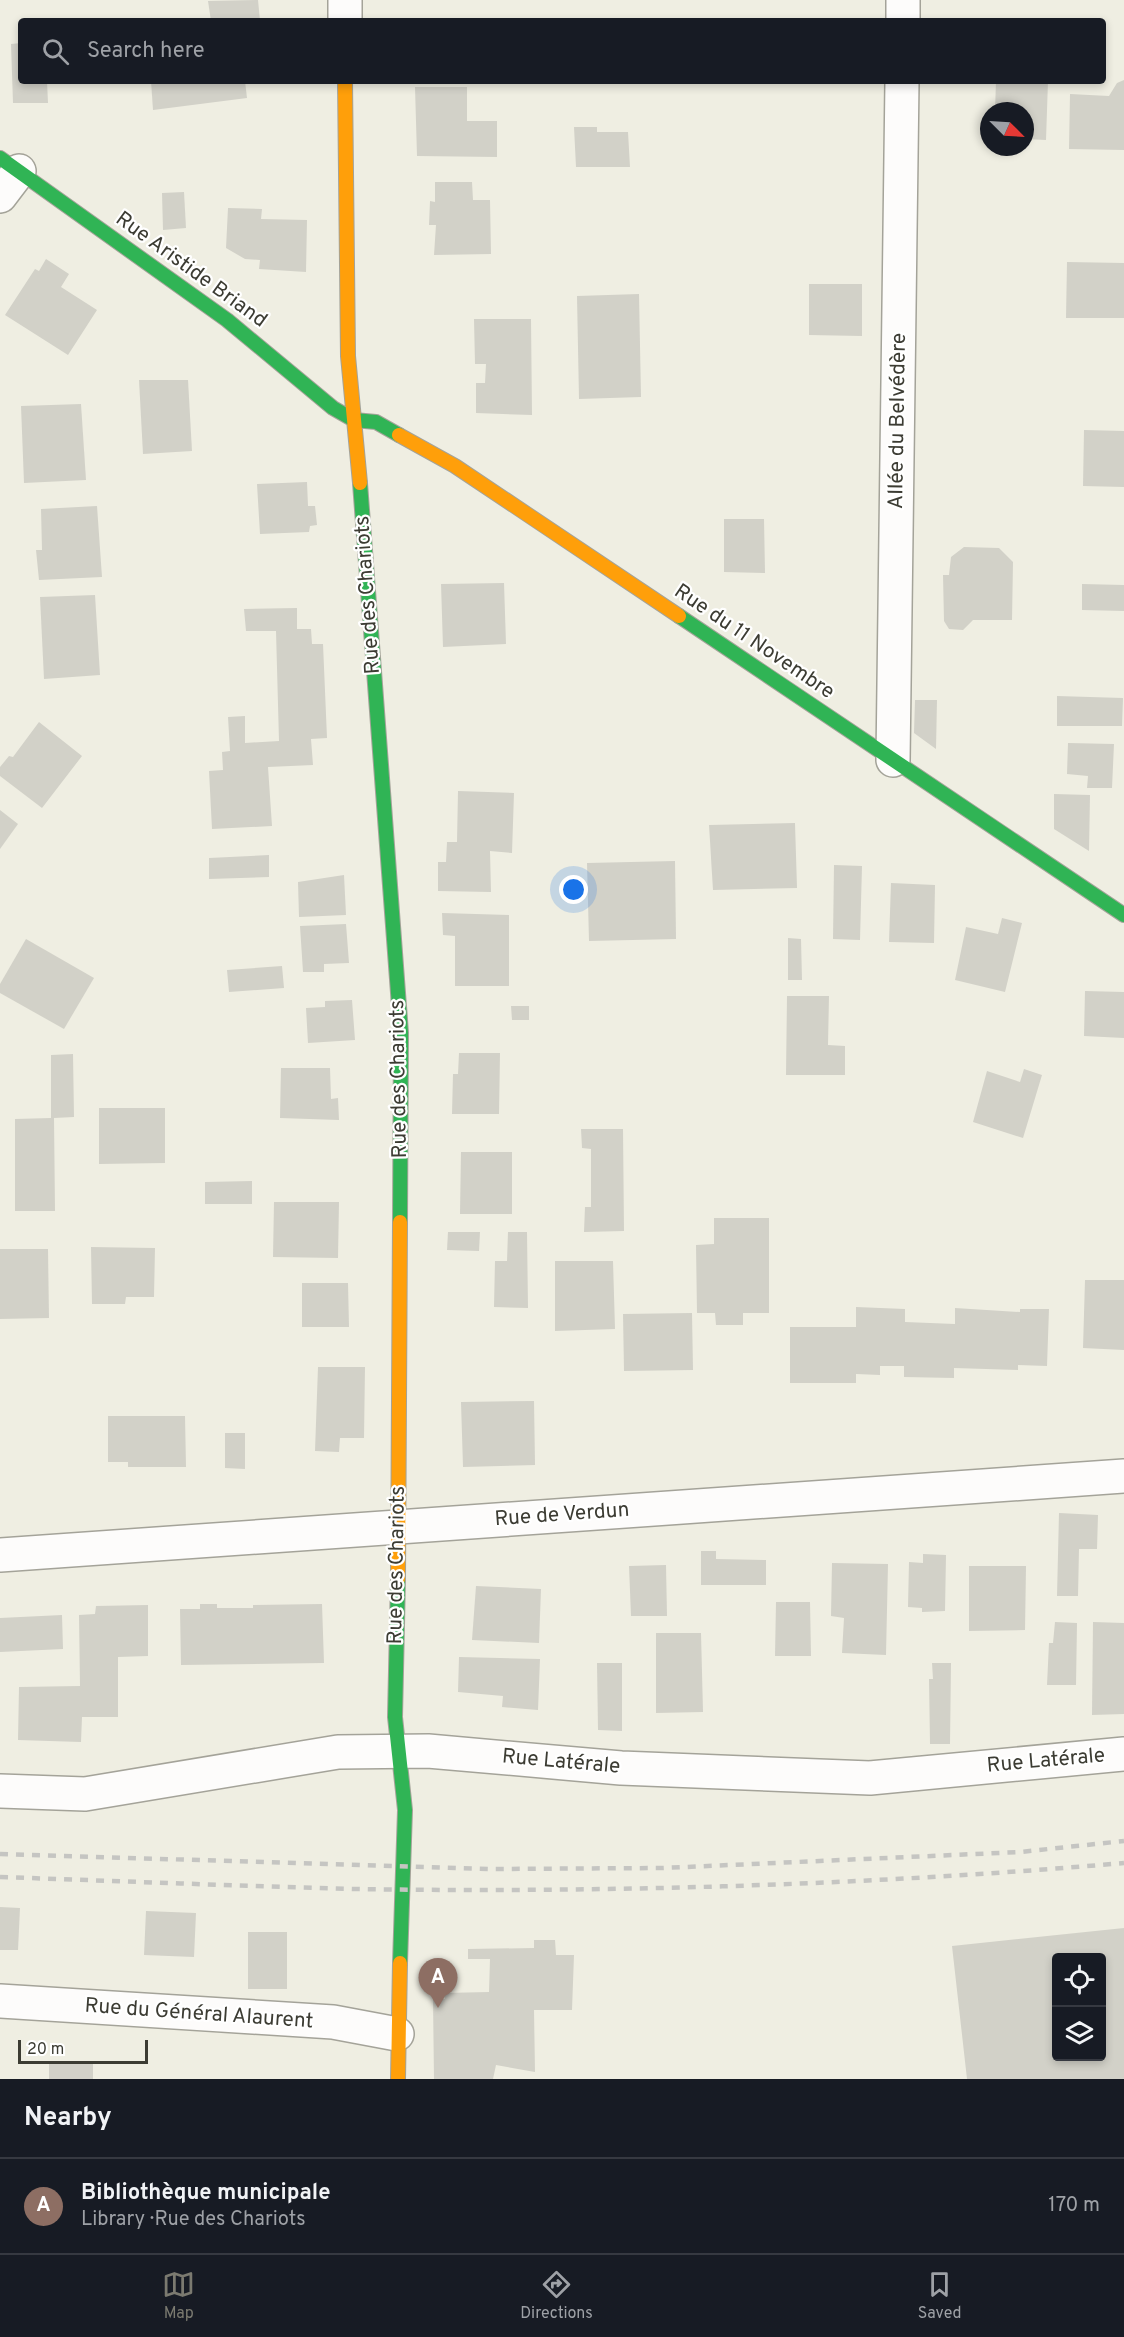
<!DOCTYPE html>
<meta charset="utf-8">
<style>
:root{--surface:#171b24;--page:#242831;--text:#f1f3f6;--muted:#9ea1a6;--line:#363941;--accent:#7b7a70}
body{margin:0;font-family:Overpass,sans-serif;background:var(--page);color:var(--text)}
.controls{position:absolute;right:18px;bottom:18px;display:grid;overflow:hidden;border-radius:6px;box-shadow:0 3px 9px #0003}
.controls button{width:54px;height:54px;display:grid;place-items:center;padding:0;border:0;border-bottom:2px solid var(--line);background:var(--surface);color:var(--text);font:30px sans-serif}
.compass{position:absolute;left:980px;top:102px;width:54px;height:54px;border-radius:50%;background:var(--surface);box-shadow:0 3px 9px #0003;rotate:114deg}
.scale{position:absolute;left:18px;bottom:15px;width:130px;box-sizing:border-box;padding-left:6px;border:3px solid #3c3c33;border-top:0;font-size:16px;line-height:21px;white-space:nowrap;color:#3c3c33;-webkit-text-stroke:4px #fff;paint-order:stroke}
.you{position:absolute;left:574px;top:890px;width:21px;height:21px;margin:-15px;border:4px solid #fff;border-radius:50%;background:#1a73e8;box-shadow:0 0 0 9px #1a73e833}
.badge{display:grid;place-items:center;width:39px;height:39px;border-radius:50%;background:var(--accent);color:#fff;font-size:20px;font-weight:700}
.pin{position:absolute;translate:-50% -50px;filter:drop-shadow(0 2px 3px #0008)}
.pin::after{content:'';position:absolute;top:32px;width:21px;height:18px;background:inherit;clip-path:polygon(0 0,100% 0,50% 100%)}
.list{margin:0;padding:0;list-style:none}
h2{display:flex;justify-content:space-between;align-items:center;height:78px;margin:0;padding:0 24px;font-size:26px}
h2 small{font-size:20px;font-weight:400;color:var(--muted)}
.list li{display:grid;grid-template-columns:39px 1fr auto;gap:18px;align-items:center;box-sizing:border-box;height:96px;padding:0 24px;border-top:2px solid var(--line)}
.list b{display:block;font-size:22px;white-space:nowrap}
.list p{margin:0;font-size:20px;white-space:nowrap;color:var(--muted)}
.list em{font-size:20px;font-style:normal;color:var(--muted)}
.icon{flex:none;width:33px;height:33px;fill:none;stroke:currentColor;stroke-width:2;stroke-linecap:round;stroke-linejoin:round}
.map{position:relative;flex:none;width:1124px;height:2079px;overflow:hidden}
.search{position:absolute;background:var(--surface);box-shadow:0 3px 9px #0003;left:18px;right:18px;top:18px;height:66px;display:flex;align-items:center;gap:15px;box-sizing:border-box;padding:0 21px;border-radius:6px;color:var(--muted);font-size:22px}
.sheet{height:174px;background:var(--surface)}
nav{display:flex;justify-content:space-around;align-items:center;box-sizing:border-box;height:84px;border-top:2px solid var(--line);background:var(--surface);font-size:16px;color:var(--muted)}
nav a{display:grid;justify-items:center;gap:3px}
nav .on{color:var(--accent)}
.map>svg:first-child{display:block}
</style>
<div class="map">
<svg width="1124" height="2079" viewBox="0 0 1124 2079">
<rect width="100%" height="100%" fill="#efeee2"/>
<g fill="#d2d1c8" fill-rule="evenodd">
<polygon points="258,0 260,21 211,21 208,1"/>
<polygon points="21,43 21,81 47,81 48,103 13,103 11,44"/>
<polygon points="1124,80 1124,150 1069,149 1070,94 1109,96 1117,83"/>
<polygon points="151,81 245,81 247,98 153,110"/>
<polygon points="996,81 1048,81 1046,140 1025,139 1025,111 995,111"/>
<polygon points="415,87 467,87 467,121 497,121 497,157 417,156"/>
<polygon points="574,127 597,127 597,132 628,132 630,167 576,167"/>
<polygon points="435,182 472,182 473,200 490,200 491,254 434,255 436,225 429,225 430,201 435,202"/>
<polygon points="184,192 186,228 163,230 162,193"/>
<polygon points="228,208 262,209 261,219 307,220 306,272 259,269 260,260 245,259 226,248"/>
<polygon points="46,259 69,274 61,287 97,310 68,355 5,315 35,269 39,271"/>
<polygon points="1067,262 1124,263 1124,318 1066,318"/>
<polygon points="809,284 862,284 862,336 809,335"/>
<polygon points="639,294 641,397 579,399 577,296"/>
<polygon points="474,319 531,319 532,415 476,413 476,383 485,383 486,364 475,364"/>
<polygon points="139,380 188,380 192,451 143,454"/>
<polygon points="81,404 86,480 24,483 21,406"/>
<polygon points="1084,430 1124,431 1124,487 1083,486"/>
<polygon points="307,482 308,506 315,506 317,525 310,526 309,532 260,534 257,484"/>
<polygon points="97,506 102,577 39,580 36,550 42,550 41,509"/>
<polygon points="724,519 764,519 765,573 724,572"/>
<polygon points="964,547 999,548 1013,562 1012,620 973,620 963,630 949,629 944,621 943,575 949,575 951,557"/>
<polygon points="504,583 506,644 443,647 441,584"/>
<polygon points="1082,584 1124,585 1124,611 1082,610"/>
<polygon points="95,595 100,675 44,679 40,597"/>
<polygon points="297,608 297,629 311,629 312,644 323,644 327,738 311,739 313,765 268,767 272,826 212,829 209,771 223,770 222,752 230,751 228,717 245,716 245,743 279,741 276,631 246,631 244,609"/>
<polygon points="1057,696 1123,698 1122,726 1057,726"/>
<polygon points="915,700 937,700 936,749 914,733"/>
<polygon points="39,722 82,756 42,808 0,776 0,767 9,756 13,757"/>
<polygon points="1068,743 1114,744 1112,788 1087,788 1088,776 1067,774"/>
<polygon points="458,791 514,793 512,853 490,851 491,892 438,891 438,862 446,862 447,842 457,842"/>
<polygon points="1054,794 1090,795 1089,851 1054,829"/>
<polygon points="0,810 18,824 0,849"/>
<polygon points="795,823 797,888 713,890 709,825"/>
<polygon points="269,855 269,877 209,879 209,858"/>
<polygon points="675,861 676,939 589,941 587,863"/>
<polygon points="834,865 862,866 860,940 833,939"/>
<polygon points="344,875 346,915 299,917 298,882"/>
<polygon points="891,883 935,885 934,943 889,942"/>
<polygon points="442,913 509,915 509,986 455,986 455,936 443,935"/>
<polygon points="1002,918 1022,923 1005,992 955,980 966,927 998,934"/>
<polygon points="346,924 349,963 324,964 324,972 303,972 300,926"/>
<polygon points="788,938 801,939 802,980 788,980"/>
<polygon points="26,939 94,978 64,1029 0,993 0,984"/>
<polygon points="282,966 284,988 229,992 227,970"/>
<polygon points="1085,991 1124,992 1124,1038 1084,1036"/>
<polygon points="787,996 829,996 828,1045 845,1046 845,1075 786,1075"/>
<polygon points="352,1000 355,1040 308,1043 306,1008 325,1007 325,1001"/>
<polygon points="511,1006 529,1006 529,1020 512,1020"/>
<polygon points="459,1053 500,1053 499,1114 452,1114 453,1074 458,1074"/>
<polygon points="73,1054 74,1117 54,1118 55,1211 15,1211 15,1119 51,1118 51,1055"/>
<polygon points="281,1068 330,1068 331,1099 338,1098 339,1120 280,1118"/>
<polygon points="1024,1069 1042,1075 1023,1138 973,1122 987,1071 1020,1082"/>
<polygon points="99,1108 165,1108 165,1163 99,1164"/>
<polygon points="581,1129 623,1129 624,1231 584,1232 585,1207 591,1207 591,1149 582,1148"/>
<polygon points="461,1152 512,1152 512,1214 460,1214"/>
<polygon points="252,1181 252,1204 205,1204 205,1182"/>
<polygon points="274,1202 339,1202 338,1258 273,1257"/>
<polygon points="714,1218 769,1218 769,1313 743,1313 743,1325 716,1325 715,1313 697,1313 696,1245 714,1244"/>
<polygon points="448,1232 480,1232 479,1251 447,1250"/>
<polygon points="508,1232 527,1232 528,1308 494,1307 495,1261 507,1261"/>
<polygon points="91,1247 155,1248 154,1297 126,1297 125,1304 92,1304"/>
<polygon points="0,1249 48,1249 49,1318 0,1319"/>
<polygon points="555,1261 613,1261 615,1329 555,1331"/>
<polygon points="1085,1280 1124,1280 1124,1350 1083,1348"/>
<polygon points="302,1283 348,1283 349,1327 302,1327"/>
<polygon points="856,1307 905,1309 905,1322 955,1324 955,1308 1020,1312 1020,1309 1049,1309 1047,1366 1018,1365 1018,1370 954,1368 954,1378 904,1377 904,1366 880,1366 880,1375 856,1374 856,1383 790,1383 790,1327 856,1327"/>
<polygon points="692,1313 693,1370 624,1371 623,1314"/>
<polygon points="318,1367 365,1367 364,1438 340,1438 339,1452 315,1451"/>
<polygon points="534,1401 535,1465 463,1467 461,1402"/>
<polygon points="108,1416 185,1416 186,1467 128,1467 128,1462 108,1462"/>
<polygon points="225,1433 245,1433 245,1469 225,1468"/>
<polygon points="1059,1513 1098,1515 1097,1549 1079,1549 1078,1596 1057,1596"/>
<polygon points="701,1551 716,1551 716,1559 766,1560 766,1585 701,1585"/>
<polygon points="923,1554 946,1555 945,1611 922,1612 922,1608 908,1607 909,1562 923,1563"/>
<polygon points="832,1563 888,1564 886,1655 842,1653 844,1618 831,1616"/>
<polygon points="666,1565 667,1616 631,1616 629,1566"/>
<polygon points="969,1566 1026,1566 1025,1630 969,1631"/>
<polygon points="476,1586 541,1589 539,1643 472,1640"/>
<polygon points="776,1602 810,1602 811,1656 775,1656"/>
<polygon points="200,1604 217,1604 217,1608 253,1608 253,1605 322,1604 324,1663 181,1665 180,1609 200,1609"/>
<polygon points="148,1605 148,1656 118,1657 118,1717 82,1717 81,1742 18,1740 19,1687 80,1686 79,1615 95,1614 96,1606"/>
<polygon points="62,1615 63,1649 0,1652 0,1618"/>
<polygon points="1055,1622 1077,1623 1076,1685 1047,1685 1049,1643 1053,1643"/>
<polygon points="1093,1622 1124,1623 1124,1714 1092,1715"/>
<polygon points="656,1633 701,1633 703,1712 656,1713"/>
<polygon points="459,1657 540,1659 538,1710 502,1707 503,1696 458,1692"/>
<polygon points="597,1663 622,1663 622,1731 598,1730"/>
<polygon points="932,1663 951,1663 950,1744 930,1744 929,1679 933,1679"/>
<polygon points="0,1907 20,1908 18,1950 0,1950"/>
<polygon points="146,1911 196,1913 194,1957 144,1955"/>
<path d="M 1124,1928 L 1124,2079 L 967,2079 L 952,1946 ZM 1056,1958 L 1102,1958 L 1102,2056 L 1056,2056 Z"/>
<rect x="248" y="1932" width="39" height="57"/>
<polygon points="534,1940 555,1940 556,1955 574,1955 572,2010 534,2010 535,2072 496,2065 493,2079 434,2079 433,1999 445,1999 444,1993 489,1992 490,1959 468,1959 468,1949 534,1948"/>
<rect x="49" y="2063" width="44" height="16"/>
</g>
<g fill="none" stroke-linecap="round" stroke-linejoin="round">
<defs>
<g id="street">
<polyline points="345,0 345,21"/>
<polyline points="903,21 903,0"/>
<polyline points="0,196 19,171"/>
<polyline points="893,760 902,81"/>
<polyline points="0,1555 1124,1476"/>
<polyline points="0,1791 85,1794 338,1752 428,1751 621,1768 870,1778 1124,1754"/>
<polyline points="0,2001 333,2022 397,2034"/>
</g>
<g id="fast">
<polyline points="0,158 227,320 333,408 354,420 376,422 399,435"/>
<polyline points="360,483 401,1033 400,1222"/>
<polyline points="679,616 1124,915"/>
<polyline points="398,1579 395,1717 405,1810 400,1963"/>
</g>
<g id="slow">
<polyline points="345,81 348,356 360,483"/>
<polyline points="399,435 455,466 679,616"/>
<polyline points="398,1579 400,1222"/>
<polyline points="398,2079 400,1963"/>
</g>
</defs>
<use href="#street" stroke="#a4a399" stroke-width="36"/>
<use href="#fast" stroke="#a4a399" stroke-width="16"/>
<use href="#slow" stroke="#a4a399" stroke-width="16"/>
<use href="#street" stroke="#fdfcfb" stroke-width="33"/>
<use href="#fast" stroke="#30b455" stroke-width="14"/>
<use href="#slow" stroke="#ff9f0a" stroke-width="14"/>
<g stroke="#c5c5c2" stroke-width="4.5" stroke-dasharray="8 8" stroke-linecap="butt">
<polyline points="0,1854 491,1869 663,1868 1020,1852 1124,1841"/>
<path d="M 0,1877 C 119,1881 237,1886 356,1889 C 611,1893 870,1885 1124,1863"/>
</g>
</g>
<g text-anchor="middle" dominant-baseline="central" stroke-width="4.5" stroke-linejoin="round" paint-order="stroke">
<g font-size="21" fill="#3c3c33" stroke="#fff">
<text transform="translate(191 270) rotate(36)">Rue Aristide Briand</text>
<text transform="translate(898 421) rotate(-89)">Allée du Belvédère</text>
<text transform="translate(368 595) rotate(-94)">Rue des Chariots</text>
<text transform="translate(754 642) rotate(34)">Rue du 11 Novembre</text>
<text transform="translate(399 1079) rotate(-91)">Rue des Chariots</text>
<text transform="translate(562 1515) rotate(-4)">Rue de Verdun</text>
<text transform="translate(397 1565) rotate(-89)">Rue des Chariots</text>
<text transform="translate(1046 1761) rotate(-5)">Rue Latérale</text>
<text transform="translate(561 1762) rotate(5)">Rue Latérale</text>
<text transform="translate(199 2014) rotate(4)">Rue du Général Alaurent</text>
</g>
</g>
</svg>
<div class="controls">
<button><svg class="icon" aria-label="locate" viewBox="0 0 24 24"><circle cx="12" cy="12" r="6"/><path d="M12 2v4M12 18v4M2 12h4M18 12h4"/></svg></button>
<button><svg class="icon" aria-label="layers" viewBox="0 0 24 24"><path d="M12 4l9 5-9 5-9-5zM3 14l9 5 9-5"/></svg></button>
</div>
<svg class="compass" viewBox="-18 -18 36 36"><path d="M0-13l5 13h-10z" fill="#e53935"/><path d="M0 13l5-13h-10z" fill="#9ea1a6"/></svg>
<div class="scale">20 m</div>
<div class="you"></div>
<div class="pin badge" style="left:438px;top:2008px;background:#8d6e63">A</div>
<div class="search"><svg class="icon" aria-label="search" viewBox="0 0 24 24"><circle cx="10" cy="10" r="6"/><path d="M15 15l6 6"/></svg>Search here</div>
</div>
<section class="sheet">
<h2>Nearby<small></small></h2>
<ul class="list">
<li><span class="badge" style="background:#8d6e63">A</span><div><b>Bibliothèque municipale</b><p>Library · Rue des Chariots</p></div><em>170 m</em></li>
</ul>
</section>
<nav>
<a class="on"><svg class="icon" aria-label="map" viewBox="0 0 24 24"><path d="M3 6l6-2 6 2 6-2v14l-6 2-6-2-6 2zM9 4v14M15 6v14"/></svg>Map</a>
<a><svg class="icon" aria-label="directions" viewBox="0 0 24 24"><path d="M12 3l9 9-9 9-9-9zM9 14v-3h6M13 9l2 2-2 2"/></svg>Directions</a>
<a><svg class="icon" aria-label="saved" viewBox="0 0 24 24"><path d="M7 4h10v16l-5-4-5 4z"/></svg>Saved</a>
</nav>
